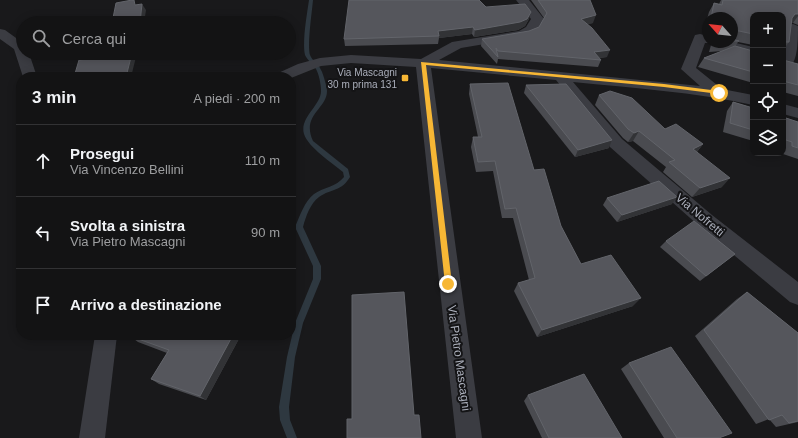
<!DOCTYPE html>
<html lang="it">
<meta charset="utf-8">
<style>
:root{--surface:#131314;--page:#1c1c1d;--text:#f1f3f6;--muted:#9d9ea0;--line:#323234}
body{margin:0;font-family:Arial,sans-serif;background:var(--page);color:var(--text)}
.controls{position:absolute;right:12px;top:12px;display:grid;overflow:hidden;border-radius:8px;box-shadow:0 2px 10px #0003}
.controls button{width:36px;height:36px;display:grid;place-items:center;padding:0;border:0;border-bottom:1px solid var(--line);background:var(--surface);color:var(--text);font:20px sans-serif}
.compass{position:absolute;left:702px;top:12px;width:36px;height:36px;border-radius:50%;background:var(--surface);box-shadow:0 2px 10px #0003;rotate:297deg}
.stop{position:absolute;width:12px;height:12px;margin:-9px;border:3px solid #f7b735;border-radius:50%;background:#fff}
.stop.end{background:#f7b735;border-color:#fff;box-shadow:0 1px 4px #0008}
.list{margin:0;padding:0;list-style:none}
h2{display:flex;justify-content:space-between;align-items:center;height:52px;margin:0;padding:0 16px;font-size:17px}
h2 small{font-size:13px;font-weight:400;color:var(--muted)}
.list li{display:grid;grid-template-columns:26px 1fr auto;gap:12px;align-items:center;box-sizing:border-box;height:72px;padding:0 16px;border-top:1px solid var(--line)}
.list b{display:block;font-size:15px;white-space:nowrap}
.list p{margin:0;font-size:13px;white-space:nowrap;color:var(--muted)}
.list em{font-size:13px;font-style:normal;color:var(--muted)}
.icon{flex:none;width:22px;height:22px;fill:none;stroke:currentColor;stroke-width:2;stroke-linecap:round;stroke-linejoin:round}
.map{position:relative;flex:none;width:798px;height:438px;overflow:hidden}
.search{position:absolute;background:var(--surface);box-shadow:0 2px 10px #0003;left:16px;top:16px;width:280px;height:44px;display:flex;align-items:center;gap:10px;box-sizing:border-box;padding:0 14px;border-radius:22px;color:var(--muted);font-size:15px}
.panel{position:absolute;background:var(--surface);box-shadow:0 2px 10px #0003;left:16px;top:72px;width:280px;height:268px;border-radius:16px}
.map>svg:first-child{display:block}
</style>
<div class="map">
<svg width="798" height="438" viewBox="0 0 798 438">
<rect width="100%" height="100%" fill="#19191b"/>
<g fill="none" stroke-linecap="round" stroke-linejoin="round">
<path fill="#2e3840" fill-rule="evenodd" d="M 309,0 L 313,0 C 312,12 307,45 310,55 C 312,61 319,64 321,70 C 323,73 327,87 327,91 C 327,109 301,115 313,141 L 348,169 L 350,177 C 341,192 332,188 319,197 C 310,204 306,216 303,227 L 321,266 L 321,279 L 303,323 L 295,357 L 289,407 L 290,420 L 297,438 L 287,438 L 280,420 L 279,407 L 287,357 L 295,323 L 313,279 L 313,266 L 295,227 C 300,216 304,202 314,194 C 324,187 336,187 344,177 L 343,172 C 332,163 308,147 304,134 C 299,117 322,105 321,90 C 321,85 319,74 316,69 C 313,64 307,60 305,55 C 302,42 307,14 309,0 Z"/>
<g fill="#3b3c42" fill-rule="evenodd">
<path d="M 516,0 L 529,0 L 544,19 L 536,33 L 527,37 L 461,48 L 439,60 L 700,86 L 681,69 L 695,35 L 700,34 L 708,36 L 708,42 L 732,42 L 753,47 L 753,55 L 713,45 L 712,43 L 705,43 L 696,68 L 722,89 L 753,95 L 753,105 C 694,92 633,88 573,82 L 622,139 L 712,215 L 798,282 L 798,305 L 790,302 L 698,225 L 610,147 L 556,80 L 431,68 L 482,438 L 456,438 L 416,67 L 351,63 L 321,66 L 291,78 L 274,77 L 276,74 L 298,64 L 320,58 L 351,55 L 421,59 L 452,42 L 519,31 L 526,27 L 531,19 Z"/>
<path d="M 793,24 L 798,26 C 798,37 798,54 793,63 L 783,63 L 783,48 L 786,28 L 788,25 Z"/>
<polygon points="0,29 5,30 23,43 23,53 29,53 37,77 23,77 14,49 0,39"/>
<polygon points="783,104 798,108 798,118 783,114"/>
<polygon points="95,335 117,335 105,438 79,438"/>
</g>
</g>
<g fill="#4a4b50">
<polygon points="531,0 590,0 593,23 587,24 607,57 599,58 601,60 598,67 498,59 497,64 481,46 482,39 529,31 539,27 544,18"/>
<polygon points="721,0 798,0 798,25 793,23 791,23 789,42 783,50 783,15 753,15 753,45 738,42 735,47 753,51 753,83 698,67 704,58 722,51 709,52 711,45 713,42 732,42 732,18 708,18 708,35 703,33 709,12 714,3 719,4"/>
<polygon points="486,7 529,19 525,26 518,30 474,37 472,34 439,38 438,44 345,46 344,39"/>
<polygon points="783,60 798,64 798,96 783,92"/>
<polygon points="470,84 534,170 561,226 581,264 633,306 537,337 514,291 518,283 529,280 513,218 502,218 493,171 476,172 471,147 473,137 478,137 469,94"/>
<polygon points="526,85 609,148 575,157 524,93"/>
<polygon points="599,95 665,129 703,144 697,152 722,187 692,197 663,172 666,167 633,141 628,142 623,138 595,105"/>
<polygon points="733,102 753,108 753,141 723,132 727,111"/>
<polygon points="783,117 798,122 798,159 783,154"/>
<polygon points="607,198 672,204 617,222 603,205"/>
<polygon points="666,241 735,254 700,281 660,247"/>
<polygon points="747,292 798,333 798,422 776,427 769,419 756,424 695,336 737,299"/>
<polygon points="131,335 241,335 206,400 159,384 151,379 167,353 138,342 130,336"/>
<polygon points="629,363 719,438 664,438 621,369"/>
<polygon points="528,395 622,438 542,438 524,401"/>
</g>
<g fill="#323336">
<polygon points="142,4 146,10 144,23 140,23"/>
<polygon points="531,12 529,19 525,26 518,30 474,37 475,30"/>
<polygon points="795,14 798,14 798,16 793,23 788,24"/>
<polygon points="596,15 593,23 579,27 581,19"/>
<polygon points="473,27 472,34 439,38 438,31"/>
<polygon points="610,50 607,57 591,59 594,52"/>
<polygon points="132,53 140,53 139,57 136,57 131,77 126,77"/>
<polygon points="639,131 633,141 628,142 634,133"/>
<polygon points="612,140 609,148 575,157 578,150"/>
<polygon points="703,144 696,153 693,149"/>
<polygon points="730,178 722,187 692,197 700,188"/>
<polygon points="677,197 672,204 617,222 622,215"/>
<polygon points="641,298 633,306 537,337 542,330"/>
<polygon points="233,335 241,335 206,400 200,396"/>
</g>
<g fill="#55565c" stroke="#62646a">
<polygon points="132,0 134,0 135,5 142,4 140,23 112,23 116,3"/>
<polygon points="349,0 479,0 486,7 525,4 531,12 527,19 520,22 475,30 473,27 438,31 439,36 344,39"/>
<polygon points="538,0 590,0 596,15 581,19 592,28 610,50 594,52 601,60 498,51 496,48 498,57 482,39 529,31 539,27 547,13"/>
<polygon points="723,0 798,0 798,14 795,14 792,18 789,42 783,42 783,15 753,15 753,34 739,31 732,31 732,18 711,18 714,3 722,5"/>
<polygon points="732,39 739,41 732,41"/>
<polygon points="735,46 753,51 753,72 704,58"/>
<polygon points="106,53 132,53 126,77 74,77 79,60 105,57"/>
<polygon points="783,60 798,64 798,85 783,81"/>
<polygon points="508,83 534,170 544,169 561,226 581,264 611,255 641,298 542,330 518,283 535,278 516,208 505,209 495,161 478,162 473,137 482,137 470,84"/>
<polygon points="566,84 612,140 578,150 526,85"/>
<polygon points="610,91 632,98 665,129 676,124 703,144 693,149 730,178 700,188 669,162 675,160 639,131 634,133 628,129 599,95"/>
<polygon points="733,102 753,108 753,130 730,123"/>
<polygon points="783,117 798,122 798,148 792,146 792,142 783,139"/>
<polygon points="659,181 677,197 622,215 607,198"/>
<polygon points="694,221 735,254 706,276 666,241"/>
<polygon points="404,292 414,415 419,415 421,438 347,438 347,419 352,419 352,295"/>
<polygon points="747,292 798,333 798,421 789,423 782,415 769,420 704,330"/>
<polygon points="131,335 233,335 200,396 151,379 169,350 130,336"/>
<polygon points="671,347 732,433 719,438 677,438 629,363"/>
<polygon points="584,374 622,438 549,438 528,395"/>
</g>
<polygon fill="#f7b735" points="421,62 664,84 719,91 721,93 719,94 664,87 426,65 452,284 448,287 445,284"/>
<rect fill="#f7b735" stroke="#141416" stroke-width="1.5" x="401" y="74" width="8" height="8" rx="2"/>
<g text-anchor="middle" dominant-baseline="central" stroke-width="4" stroke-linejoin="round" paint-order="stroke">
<g font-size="10" fill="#abafbb" stroke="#141416" text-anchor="end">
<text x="397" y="72">Via Mascagni<tspan x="397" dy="12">30 m prima 131</tspan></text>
</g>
<g font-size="12" fill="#abafbb" stroke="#141416">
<text transform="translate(700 215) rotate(40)">Via Nofretti</text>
<text transform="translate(459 358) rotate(82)">Via Pietro Mascagni</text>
</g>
</g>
</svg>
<div class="controls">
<button>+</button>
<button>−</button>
<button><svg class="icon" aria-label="locate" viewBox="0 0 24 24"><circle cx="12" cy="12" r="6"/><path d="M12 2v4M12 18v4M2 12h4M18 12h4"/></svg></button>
<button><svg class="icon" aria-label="layers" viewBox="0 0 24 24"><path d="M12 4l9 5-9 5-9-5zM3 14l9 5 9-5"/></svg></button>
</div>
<svg class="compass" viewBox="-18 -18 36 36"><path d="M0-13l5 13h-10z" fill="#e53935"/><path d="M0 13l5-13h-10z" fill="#9d9ea0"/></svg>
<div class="stop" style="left:719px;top:93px"></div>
<div class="stop end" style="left:448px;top:284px"></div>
<div class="search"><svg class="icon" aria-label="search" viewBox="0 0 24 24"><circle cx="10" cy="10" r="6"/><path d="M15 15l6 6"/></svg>Cerca qui</div>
<section class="panel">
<h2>3 min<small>A piedi · 200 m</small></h2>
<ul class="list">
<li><svg class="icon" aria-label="ahead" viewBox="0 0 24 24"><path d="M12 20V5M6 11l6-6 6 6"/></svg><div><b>Prosegui</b><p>Via Vincenzo Bellini</p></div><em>110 m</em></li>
<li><svg class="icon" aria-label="left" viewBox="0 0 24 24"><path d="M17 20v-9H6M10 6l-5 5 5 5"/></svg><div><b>Svolta a sinistra</b><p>Via Pietro Mascagni</p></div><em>90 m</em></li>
<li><svg class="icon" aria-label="arrive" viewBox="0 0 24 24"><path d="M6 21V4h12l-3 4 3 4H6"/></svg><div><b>Arrivo a destinazione</b></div></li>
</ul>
</section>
</div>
